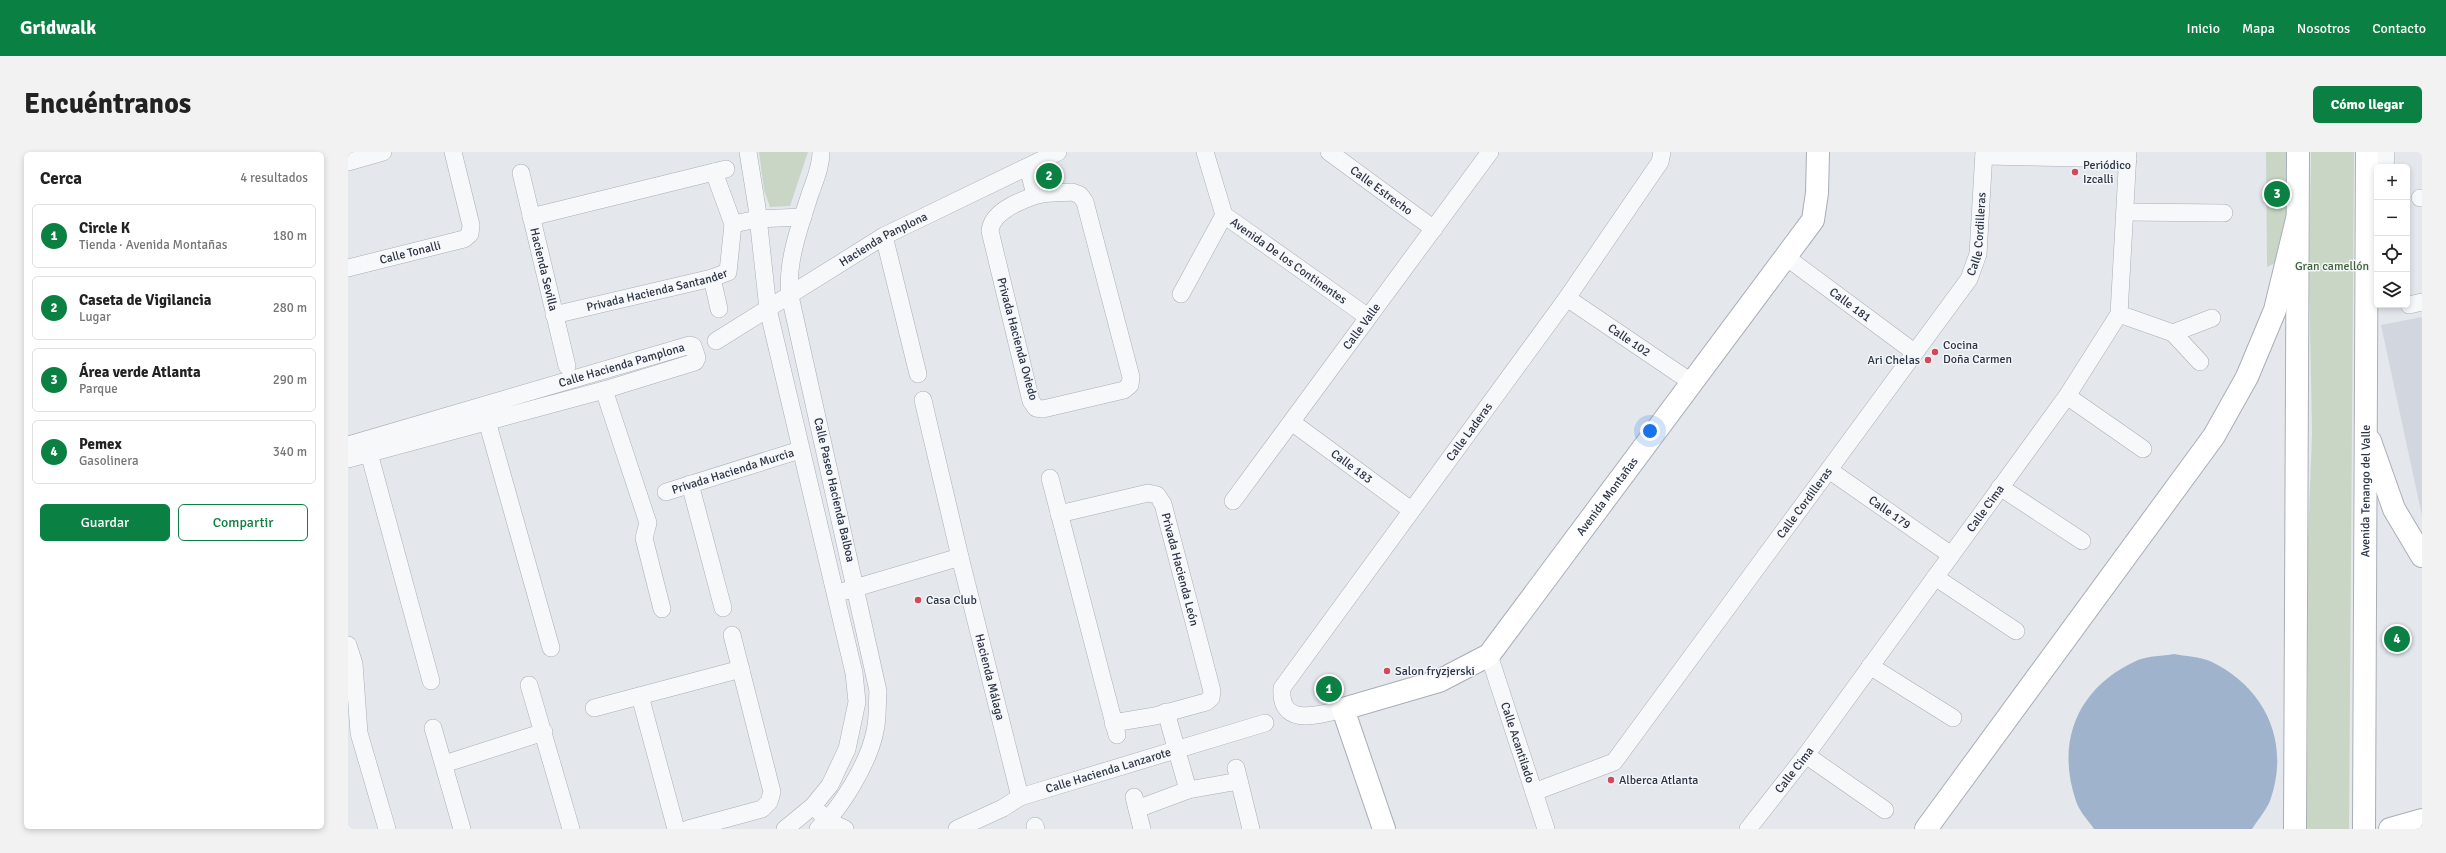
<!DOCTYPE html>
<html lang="es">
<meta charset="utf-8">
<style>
:root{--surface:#fff;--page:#f2f2f2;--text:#222;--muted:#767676;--line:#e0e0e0;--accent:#0b8043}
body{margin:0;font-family:Signika,sans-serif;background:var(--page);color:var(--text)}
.controls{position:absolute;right:12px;top:12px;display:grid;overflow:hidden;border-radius:6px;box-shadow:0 2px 6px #0003}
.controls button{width:36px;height:36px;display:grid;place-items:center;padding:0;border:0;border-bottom:1px solid var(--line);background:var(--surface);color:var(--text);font:20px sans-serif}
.you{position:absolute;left:1302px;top:279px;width:14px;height:14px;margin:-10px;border:3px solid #fff;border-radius:50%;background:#1a73e8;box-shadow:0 0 0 6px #1a73e833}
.badge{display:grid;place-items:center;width:26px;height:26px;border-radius:50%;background:var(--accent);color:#fff;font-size:13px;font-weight:700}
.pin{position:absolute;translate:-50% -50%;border:2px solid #fff;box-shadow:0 1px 4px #0006}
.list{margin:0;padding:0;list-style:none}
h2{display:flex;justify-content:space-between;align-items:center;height:52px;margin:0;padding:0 16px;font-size:17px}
h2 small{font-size:13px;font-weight:400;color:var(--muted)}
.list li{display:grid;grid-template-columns:26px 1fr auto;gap:12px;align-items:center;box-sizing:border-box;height:64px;margin:0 8px 8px;padding:0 8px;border:1px solid var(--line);border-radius:6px}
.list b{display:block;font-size:15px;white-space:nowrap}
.list p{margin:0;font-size:13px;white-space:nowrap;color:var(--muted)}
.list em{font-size:13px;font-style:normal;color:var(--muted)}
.actions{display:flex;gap:8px;padding:12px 16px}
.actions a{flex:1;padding:9px 0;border:1px solid var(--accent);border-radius:6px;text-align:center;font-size:14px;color:var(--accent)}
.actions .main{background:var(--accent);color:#fff}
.icon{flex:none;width:22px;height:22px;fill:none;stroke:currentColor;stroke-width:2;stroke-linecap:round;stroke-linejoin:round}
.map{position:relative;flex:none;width:2074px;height:677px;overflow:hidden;border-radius:6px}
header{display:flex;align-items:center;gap:24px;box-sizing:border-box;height:56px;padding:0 20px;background:var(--accent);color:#fff}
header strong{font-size:19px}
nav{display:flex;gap:22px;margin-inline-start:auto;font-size:14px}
.intro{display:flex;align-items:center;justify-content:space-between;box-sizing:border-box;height:96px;padding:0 24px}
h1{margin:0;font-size:28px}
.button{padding:10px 18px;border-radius:6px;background:var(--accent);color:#fff;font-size:14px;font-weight:700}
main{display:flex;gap:24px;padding:0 24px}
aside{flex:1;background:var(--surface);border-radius:6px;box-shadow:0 2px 6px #0003}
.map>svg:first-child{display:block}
</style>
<header>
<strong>Gridwalk</strong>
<nav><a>Inicio</a><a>Mapa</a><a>Nosotros</a><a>Contacto</a></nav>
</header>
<div class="intro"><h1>Encuéntranos</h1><a class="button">Cómo llegar</a></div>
<main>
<aside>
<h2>Cerca<small>4 resultados</small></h2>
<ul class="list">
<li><span class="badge">1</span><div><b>Circle K</b><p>Tienda · Avenida Montañas</p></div><em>180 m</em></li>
<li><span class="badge">2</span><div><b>Caseta de Vigilancia</b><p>Lugar</p></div><em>280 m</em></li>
<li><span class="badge">3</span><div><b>Área verde Atlanta</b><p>Parque</p></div><em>290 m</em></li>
<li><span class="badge">4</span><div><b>Pemex</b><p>Gasolinera</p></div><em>340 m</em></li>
</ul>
<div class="actions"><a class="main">Guardar</a><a>Compartir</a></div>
</aside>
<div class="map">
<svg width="2074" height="677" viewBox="0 0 2074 677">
<rect width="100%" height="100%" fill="#e4e7ec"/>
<polygon fill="#d2d6de" points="2074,165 2074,364 2033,173"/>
<g fill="#c9d6c5">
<polygon points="411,0 460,0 442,54 422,55 416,38"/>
<polygon points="1918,0 1941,0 1940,61 1930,110 1919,115"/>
<polygon points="1963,0 2006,0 2001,677 1958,677 1960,560 1959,416 1964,281 1961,119"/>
</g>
<path fill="#9fb4cc" d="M 1826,502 C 1837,504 1852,505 1862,509 C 1917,535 1943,590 1922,649 C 1918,658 1910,668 1904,677 L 1746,677 C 1740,668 1731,659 1728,649 C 1707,588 1731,534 1790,508 C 1800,504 1815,504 1826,502 Z"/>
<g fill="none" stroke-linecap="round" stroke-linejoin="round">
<defs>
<g id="street">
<polyline points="400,0 409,56 420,157 506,521 509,550 499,597 482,633 465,654 437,677"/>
<path id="s1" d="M 857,0 L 876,63 L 1020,165"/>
<path id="s2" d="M 981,0 L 1086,77"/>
<polyline points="1636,4 1780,7"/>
<polyline points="0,10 35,0"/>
<polyline points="680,15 687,43"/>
<polyline points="2037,15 2038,0"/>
<path id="s3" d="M 173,21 L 219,214"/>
<path d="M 724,40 L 732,43 L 737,50 L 783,225 L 782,233 L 776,238 L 695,257 L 688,256 L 683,249 L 642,79 C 644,60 669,50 686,44 C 697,40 712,41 724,40 Z"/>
<polyline points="2072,46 2074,46"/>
<polyline points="1778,60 1876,61"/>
<polyline points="183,65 378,17"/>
<polyline points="385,72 410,67 455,65"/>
<polyline points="536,84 570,222"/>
<path id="s4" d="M 1438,105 L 1566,200"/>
<path id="s5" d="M 0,116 L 116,87 L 122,82 L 123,73 L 105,0"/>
<polyline points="364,126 371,157"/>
<polyline points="833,142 876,63"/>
<path id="s6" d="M 1219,146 L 1343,230"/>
<polyline points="2061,153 2074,150"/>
<polyline points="1771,162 1825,181 1852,210"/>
<path id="s7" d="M 206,163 L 364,126 L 380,120 L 385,72 L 366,20"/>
<polyline points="1825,181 1864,166"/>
<path id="s8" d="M 368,189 L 536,84 L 710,0"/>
<polyline points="256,238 300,371 296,386 314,457"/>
<polyline points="1719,244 1795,297"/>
<path id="s9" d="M 575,248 L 612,405 L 672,645"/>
<polyline points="139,269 203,496"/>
<path id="s10" d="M 945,271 L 1063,358"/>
<path id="s11" d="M 0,293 L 342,193 L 345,194 L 349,206 L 347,210 L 256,238 L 0,307"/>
<polyline points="21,301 83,529"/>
<path id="s12" d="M 1481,318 L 1603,403"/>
<polyline points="702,326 769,583"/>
<polyline points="342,332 375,456"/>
<polyline points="1652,335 1734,389"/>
<path id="s13" d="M 318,340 L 452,298"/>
<path id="s14" d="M 885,349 L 1142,0"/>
<path id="s15" d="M 711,362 L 800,341 L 809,343 L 815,352 L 864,539 L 863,546 L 858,550 L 807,564 L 765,571"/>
<polyline points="1587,425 1668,479"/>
<polyline points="497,439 612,405"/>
<polyline points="0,493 6,512 11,581 39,677"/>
<path id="s16" d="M 1141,503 L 1198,677"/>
<polyline points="1522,514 1605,566"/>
<polyline points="181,533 223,677"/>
<polyline points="292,544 328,677"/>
<polyline points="246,556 393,517"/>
<path id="s17" d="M 995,557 C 971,563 931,576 934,536 L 1219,146 L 1312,10 L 1314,0"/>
<polyline points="818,560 840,638"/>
<polyline points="85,576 114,677"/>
<polyline points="1458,603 1537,658"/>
<polyline points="96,612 196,580"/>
<polyline points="888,616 903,677"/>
<path id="s18" d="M 1186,640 L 1266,610 L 1621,127 L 1630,102 L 1636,0"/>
<polyline points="786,645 794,677"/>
<polyline points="789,657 840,638 891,629"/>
<polyline points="472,661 480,669 497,677"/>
<polyline points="687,674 688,677"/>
<polyline points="340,677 414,657 421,650 424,640 384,483"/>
<path d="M 470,677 C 493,657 521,610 527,579 C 530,567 529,552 530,539 L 442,144 C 438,110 452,74 462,42 C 467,28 473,15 473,0"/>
<path id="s19" d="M 609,677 L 655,656 L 672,645 L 917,571"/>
<path id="s20" d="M 1400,677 L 1458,603 L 1719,244 L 1771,162 L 1780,0"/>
</g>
<g id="secondary">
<polyline points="2022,289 2046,357 2074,404"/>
<path id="s21" d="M 1036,677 L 995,557 L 1091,529 L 1141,503 L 1465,68 L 1469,41 L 1470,0"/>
<polyline points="1578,677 1866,284 1899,225 1927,158 1949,67"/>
<polyline points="1947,677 1950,0"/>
<path id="s22" d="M 2016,677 L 2019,0"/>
<polyline points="2042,677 2074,668"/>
</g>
</defs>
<use href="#street" stroke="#a9aeb7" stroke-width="18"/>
<use href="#secondary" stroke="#a9aeb7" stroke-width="24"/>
<use href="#street" stroke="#f7f8fa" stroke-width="17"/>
<use href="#secondary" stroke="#fff" stroke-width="22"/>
</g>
<g fill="#d1495b" stroke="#f4f6f9" stroke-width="1.5">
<circle cx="1727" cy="20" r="4"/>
<circle cx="1587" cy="200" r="4"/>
<circle cx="1580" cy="208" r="4"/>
<circle cx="570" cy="448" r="4"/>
<circle cx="1039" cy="519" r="4"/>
<circle cx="1263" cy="628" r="4"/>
</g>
<g text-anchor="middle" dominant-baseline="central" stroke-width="3" stroke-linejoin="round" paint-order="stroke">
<g font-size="12" fill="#2b3445" stroke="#f4f6f9" text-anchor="start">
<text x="1735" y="13">Periódico<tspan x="1735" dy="14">Izcalli</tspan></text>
<text x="1595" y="193">Cocina<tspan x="1595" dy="14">Doña Carmen</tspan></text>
<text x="1572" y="208" text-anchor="end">Ari Chelas</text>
<text x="578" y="448">Casa Club</text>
<text x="1047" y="519">Salon fryzjerski</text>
<text x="1271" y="628">Alberca Atlanta</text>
</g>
<g font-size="12" fill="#2b3445" stroke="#f4f6f9">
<text stroke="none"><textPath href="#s2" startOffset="65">Calle Estrecho</textPath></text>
<text stroke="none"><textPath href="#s18" startOffset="731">Calle Cordilleras</textPath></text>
<text stroke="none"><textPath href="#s8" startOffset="196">Hacienda Panplona</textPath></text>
<text stroke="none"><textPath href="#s5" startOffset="64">Calle Tonalli</textPath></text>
<text stroke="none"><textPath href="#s1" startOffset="145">Avenida De los Continentes</textPath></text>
<text stroke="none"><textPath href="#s3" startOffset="99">Hacienda Sevilla</textPath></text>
<text stroke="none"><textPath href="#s7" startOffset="106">Privada Hacienda Santander</textPath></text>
<text stroke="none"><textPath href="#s4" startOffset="80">Calle 181</textPath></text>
<text stroke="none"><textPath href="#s14" startOffset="217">Calle Valle</textPath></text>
<text transform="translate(669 187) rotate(75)">Privada Hacienda Oviedo</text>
<text stroke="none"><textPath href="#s6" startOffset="75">Calle 102</textPath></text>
<text stroke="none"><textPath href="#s11" startOffset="285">Calle Hacienda Pamplona</textPath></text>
<text stroke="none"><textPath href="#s17" startOffset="398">Calle Laderas</textPath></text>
<text stroke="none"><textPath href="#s10" startOffset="73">Calle 183</textPath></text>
<text stroke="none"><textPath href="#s13" startOffset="70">Privada Hacienda Murcia</textPath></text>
<text transform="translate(486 338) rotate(77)">Calle Paseo Hacienda Balboa</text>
<text stroke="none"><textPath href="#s22" startOffset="338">Avenida Tenango del Valle</textPath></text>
<text stroke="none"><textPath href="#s21" startOffset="481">Avenida Montañas</textPath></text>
<text stroke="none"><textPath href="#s18" startOffset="407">Calle Cordilleras</textPath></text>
<text stroke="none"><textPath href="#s20" startOffset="399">Calle Cima</textPath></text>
<text stroke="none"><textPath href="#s12" startOffset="74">Calle 179</textPath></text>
<text stroke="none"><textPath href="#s15" startOffset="179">Privada Hacienda León</textPath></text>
<text stroke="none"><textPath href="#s9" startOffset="285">Hacienda Málaga</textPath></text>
<text stroke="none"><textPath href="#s16" startOffset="92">Calle Acantilado</textPath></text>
<text stroke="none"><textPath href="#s20" startOffset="75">Calle Cima</textPath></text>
<text stroke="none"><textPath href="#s19" startOffset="163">Calle Hacienda Lanzarote</textPath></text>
</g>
<g font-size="12" fill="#3f6138" stroke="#f4f6f9">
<text x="1984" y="114">Gran camellón</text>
</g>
</g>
</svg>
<div class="controls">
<button>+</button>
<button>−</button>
<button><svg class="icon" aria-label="locate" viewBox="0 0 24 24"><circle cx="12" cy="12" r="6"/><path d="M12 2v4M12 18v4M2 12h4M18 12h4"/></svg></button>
<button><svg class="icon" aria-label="layers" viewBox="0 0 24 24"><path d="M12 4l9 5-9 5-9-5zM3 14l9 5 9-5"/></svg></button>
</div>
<div class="you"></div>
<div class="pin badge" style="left:981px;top:537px">1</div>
<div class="pin badge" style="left:701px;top:24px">2</div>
<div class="pin badge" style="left:1929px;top:42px">3</div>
<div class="pin badge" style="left:2049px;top:487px">4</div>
</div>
</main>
